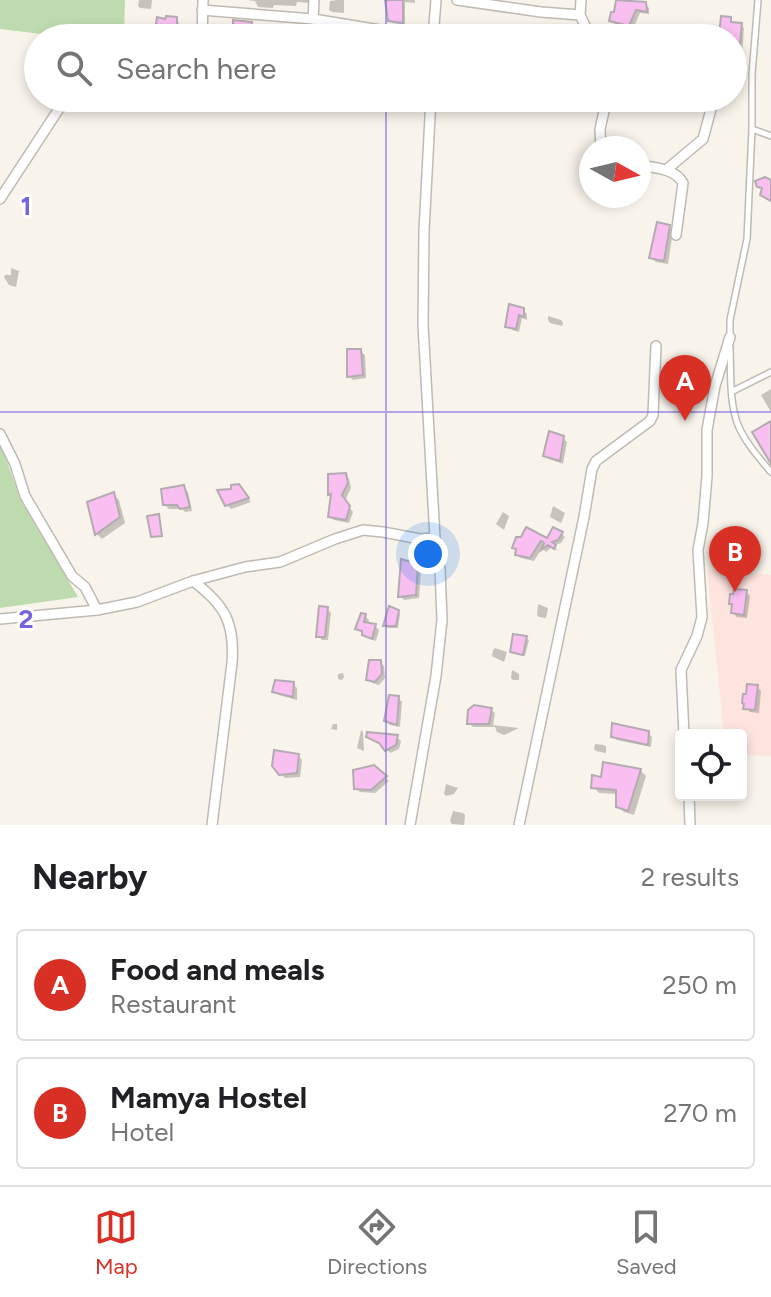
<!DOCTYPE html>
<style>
:root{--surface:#fff;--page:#f2f2f2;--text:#202124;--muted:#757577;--line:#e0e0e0;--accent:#d93025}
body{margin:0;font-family:Figtree,sans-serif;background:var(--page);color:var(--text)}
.controls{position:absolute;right:24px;bottom:24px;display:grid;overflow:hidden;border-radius:8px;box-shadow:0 4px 12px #0003}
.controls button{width:72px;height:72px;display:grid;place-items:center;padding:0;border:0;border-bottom:2px solid var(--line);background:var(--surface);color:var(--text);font:40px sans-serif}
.compass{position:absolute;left:579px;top:136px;width:72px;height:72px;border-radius:50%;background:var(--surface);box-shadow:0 4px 12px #0003;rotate:98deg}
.you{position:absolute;left:428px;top:554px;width:28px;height:28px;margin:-20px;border:6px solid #fff;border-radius:50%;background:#1a73e8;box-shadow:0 0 0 12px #1a73e833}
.badge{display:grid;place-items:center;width:52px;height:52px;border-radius:50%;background:var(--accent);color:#fff;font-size:26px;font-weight:700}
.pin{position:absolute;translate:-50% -66px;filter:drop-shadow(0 2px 4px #0008)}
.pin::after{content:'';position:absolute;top:42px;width:28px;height:24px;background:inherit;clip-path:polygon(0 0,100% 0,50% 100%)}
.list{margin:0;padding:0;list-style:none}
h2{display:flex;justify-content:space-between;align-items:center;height:104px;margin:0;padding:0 32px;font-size:34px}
h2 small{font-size:26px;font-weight:400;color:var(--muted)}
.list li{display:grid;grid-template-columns:52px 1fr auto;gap:24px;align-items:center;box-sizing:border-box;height:112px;margin:0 16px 16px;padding:0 16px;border:2px solid var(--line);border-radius:8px}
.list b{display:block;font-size:30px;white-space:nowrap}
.list p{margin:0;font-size:26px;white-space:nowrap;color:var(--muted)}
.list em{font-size:26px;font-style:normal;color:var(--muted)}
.icon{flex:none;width:44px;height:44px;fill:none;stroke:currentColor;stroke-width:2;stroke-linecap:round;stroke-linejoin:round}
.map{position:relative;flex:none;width:771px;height:825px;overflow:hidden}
.search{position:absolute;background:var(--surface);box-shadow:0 4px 12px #0003;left:24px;right:24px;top:24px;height:88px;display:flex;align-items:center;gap:20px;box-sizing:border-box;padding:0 28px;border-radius:44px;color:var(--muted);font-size:30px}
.sheet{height:360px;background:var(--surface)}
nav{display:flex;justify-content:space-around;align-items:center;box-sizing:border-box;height:112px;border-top:2px solid var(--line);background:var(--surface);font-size:22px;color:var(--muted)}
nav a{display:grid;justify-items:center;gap:4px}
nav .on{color:var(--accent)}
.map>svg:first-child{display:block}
</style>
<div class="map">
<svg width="771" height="825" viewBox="0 0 771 825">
<rect width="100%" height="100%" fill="#f9f4eb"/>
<polygon fill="#fee4de" points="707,569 771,575 771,756 741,755 741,735 724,735"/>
<g fill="#bedbaf">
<polygon points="0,0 125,0 124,38 74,38 0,29"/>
<polygon points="0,441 20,499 78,597 0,608"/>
</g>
<g fill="#0003">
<polygon points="139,0 152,0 151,9 140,8 138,6"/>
<polygon points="247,0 309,0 309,3 297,2 296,6 274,5 273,8 258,7 255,1"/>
<polygon points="337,0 344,0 344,13 332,12 329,10 330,1"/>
<polygon points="388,0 415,0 415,3 405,2 405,25 393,23 390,20"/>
<polygon points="618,0 645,4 649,8 649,14 640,13 633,29 615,24 612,20 616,15"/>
<polygon points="722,18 730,18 733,24 741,25 744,28 742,56 740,55 738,67 733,67 733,38 721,38"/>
<polygon points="176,19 179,23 180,36 175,38 162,38 162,32 157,29"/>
<polygon points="251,23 254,27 253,32 247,31 246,38 221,38"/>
<polygon points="669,227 673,231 668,264 656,262 652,258"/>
<polygon points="11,268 19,271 16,287 9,285 4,277 5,275 11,275"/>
<polygon points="523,310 527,314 527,320 522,318 519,332 512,330 508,326"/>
<polygon points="548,316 561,320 563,323 562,326 550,323 548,320"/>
<polygon points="360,351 365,355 366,378 353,380 349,376"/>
<polygon points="771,389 771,412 761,395"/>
<polygon points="563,438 567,442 563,464 549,459 545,455"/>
<polygon points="345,475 349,479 351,488 345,501 353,512 349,523 334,520 330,516 332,496 330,494"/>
<polygon points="184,488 188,492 192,511 185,512 182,509 169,509 164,504"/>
<polygon points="232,490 243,490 251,502 231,509 227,505"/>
<polygon points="114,495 119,500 125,523 102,539 97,534"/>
<polygon points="553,506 565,513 561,523 550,517"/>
<polygon points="503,512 509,516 504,530 496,524"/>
<polygon points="562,534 565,537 561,543 554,545 558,551 552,547 546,552 542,548 534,561 521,558 517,554 517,539 548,541"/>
<polygon points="417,566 421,570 419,598 404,600 400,596"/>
<polygon points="746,592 750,596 747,618 737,617 733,613"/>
<polygon points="538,604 548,608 546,618 539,617 537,615"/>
<polygon points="327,609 331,613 328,640 322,640 318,636"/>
<polygon points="398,611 400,614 398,628 388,628 385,626"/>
<polygon points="365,616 369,620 368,625 375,626 379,630 376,641 368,638 357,628"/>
<polygon points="526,638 529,640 525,656 514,653 512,651"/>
<polygon points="495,648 507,652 504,662 492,656 493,650"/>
<polygon points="380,662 384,666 385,678 379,685 372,683 368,679"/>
<polygon points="512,670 519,674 519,680 513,680 511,678"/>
<polygon points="343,673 344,677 342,680 338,679 338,674"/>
<polygon points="293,684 297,688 297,700 279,695 275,691"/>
<polygon points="757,687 761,691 759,713 750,712 746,708 748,696"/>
<polygon points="398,698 402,702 400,727 390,725 386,721"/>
<polygon points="491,710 495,713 493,725 519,728 504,735 497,732 495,727 473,727 469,723"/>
<polygon points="333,724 337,724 337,730 331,729"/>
<polygon points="361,730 363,732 364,751 357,748"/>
<polygon points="648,733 652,737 651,747 617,740 613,736"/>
<polygon points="369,737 397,737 401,741 399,749 390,753 384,746"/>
<polygon points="595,744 604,745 606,747 606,753 596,751 594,749"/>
<polygon points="298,756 302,760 300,777 285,778 281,774"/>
<polygon points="605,765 641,771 646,776 634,815 624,812 618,806 618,794 599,793 594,787 603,779"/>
<polygon points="373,767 389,781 375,793 360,792 356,788"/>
<polygon points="446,784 458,788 454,794 446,796 444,794"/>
<polygon points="453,811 463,813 465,815 464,825 452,824 450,821"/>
</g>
<g fill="#f8bff0" stroke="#b4abb2" stroke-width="2">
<polygon points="385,0 403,0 403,23 388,21"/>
<polygon points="616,0 646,2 647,12 636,10 629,26 609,21 611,12 614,12"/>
<polygon points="166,16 177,17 177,30 155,30 157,17 165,19"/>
<polygon points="721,16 731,17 731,22 742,23 739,54 733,53 733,37 719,36"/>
<polygon points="233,20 252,22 251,29 245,29 243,38 219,38 221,28 224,30 225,25 233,26"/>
<polygon points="765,177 771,180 771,201 760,195 762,188 757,187 755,181"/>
<polygon points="657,222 670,225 664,261 649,258"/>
<polygon points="509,304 524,308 524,317 519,315 516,329 505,327"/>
<polygon points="347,349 361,349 363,375 347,377"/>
<polygon points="771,421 771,464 752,432"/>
<polygon points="549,431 564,436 560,461 543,456"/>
<polygon points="346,473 348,483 342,495 350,506 346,520 328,517 331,494 328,495 328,474"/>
<polygon points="239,484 249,498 225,506 217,490 231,489 231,485"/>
<polygon points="184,485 190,507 180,509 177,505 163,505 161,489"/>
<polygon points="114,492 120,517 95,535 87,502"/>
<polygon points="159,514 162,536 151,537 147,516"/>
<polygon points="526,527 547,538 553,527 563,532 558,540 552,542 556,545 554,549 548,545 541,550 544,543 541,541 530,558 515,555 516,549 512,548 516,537 521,537"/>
<polygon points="401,559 418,564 416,595 398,597"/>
<polygon points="734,589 747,590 744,615 731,613 732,604 729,604 730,594 733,594"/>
<polygon points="319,606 328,607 325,637 316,637"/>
<polygon points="389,606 399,610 396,626 383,626"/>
<polygon points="361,613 366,614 364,622 376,624 372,639 362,635 362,631 355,629"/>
<polygon points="513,634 527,636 523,655 510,652"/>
<polygon points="369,660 381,660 382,674 375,682 366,680"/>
<polygon points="275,680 294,682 293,697 272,692"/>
<polygon points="747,684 758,685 755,710 743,709 744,704 742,703 743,694 746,694"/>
<polygon points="389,695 399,696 397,725 384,721"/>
<polygon points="474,705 492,708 489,724 467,724 468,710"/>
<polygon points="612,723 649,731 648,745 611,737"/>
<polygon points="367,732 398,735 396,745 385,751 379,743 366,737"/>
<polygon points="274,750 299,754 297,773 279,775 272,766"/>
<polygon points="603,762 641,769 628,811 616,807 616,790 591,788 592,775 601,777"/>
<polygon points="374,765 387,776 371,790 354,789 353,770"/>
</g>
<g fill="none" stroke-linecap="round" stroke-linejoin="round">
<defs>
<g id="lane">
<polyline points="752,129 771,136"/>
<polyline points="730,338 730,320 747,239 752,129 752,74 758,0"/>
<path d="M 730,348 C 731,373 729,402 738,425 C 745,442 759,458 771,472"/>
<polyline points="733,391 771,372"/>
</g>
<g id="street">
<polyline points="457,0 541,12 580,15"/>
<polyline points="581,0 580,15 591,38"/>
<polyline points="202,10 313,19 429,38"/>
<polyline points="313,19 314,0"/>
<polyline points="434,32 454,38"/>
<polyline points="202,38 203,0"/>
<polyline points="433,38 436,0"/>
<polyline points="601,148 600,129 607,98"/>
<path d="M 639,165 C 654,168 675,168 683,183 L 676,235"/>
<polyline points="666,170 703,139 714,98"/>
<polyline points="0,199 66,98"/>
<polyline points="0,434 15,464 25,496 72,576 85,587 97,610"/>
<path d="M 193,581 C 225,605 235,623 232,663 L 212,825"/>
<polyline points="0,619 97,610 137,602 193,581 245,567 280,562 335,539 363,530 383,532 420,539 435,538"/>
<polyline points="684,735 681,670 697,636 702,617 698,550 703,523 707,476 707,430 715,386 730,337"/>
<polyline points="689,795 690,825"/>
<polyline points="410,825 436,676 442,620 440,569 435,538 423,325 424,231 431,98"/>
<polyline points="519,825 584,517 592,469 596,461 650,421 653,415 656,346"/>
</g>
</defs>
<use href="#lane" stroke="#bfbbb2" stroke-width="8"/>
<use href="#street" stroke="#bfbbb2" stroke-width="12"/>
<use href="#lane" stroke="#fff" stroke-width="5"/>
<use href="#street" stroke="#fff" stroke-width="9"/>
</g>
<path fill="none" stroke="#7464de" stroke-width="2" stroke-opacity="0.55" d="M 386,0 L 386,38M 386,98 L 386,825M 0,412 L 771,412"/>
<g font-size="26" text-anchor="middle" font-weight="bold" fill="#7464de" stroke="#fff" stroke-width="6" stroke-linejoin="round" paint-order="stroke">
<text x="26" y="215">1</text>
<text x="26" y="628">2</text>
</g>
</svg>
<div class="controls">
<button><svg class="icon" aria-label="locate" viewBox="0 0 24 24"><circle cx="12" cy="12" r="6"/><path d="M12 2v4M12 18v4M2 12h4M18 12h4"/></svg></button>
</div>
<svg class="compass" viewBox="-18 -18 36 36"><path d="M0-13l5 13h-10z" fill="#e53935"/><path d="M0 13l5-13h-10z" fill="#757577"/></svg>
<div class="you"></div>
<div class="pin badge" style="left:685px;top:421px">A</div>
<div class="pin badge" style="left:735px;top:592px">B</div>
<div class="search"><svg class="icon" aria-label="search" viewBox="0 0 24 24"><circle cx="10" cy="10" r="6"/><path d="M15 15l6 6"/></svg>Search here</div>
</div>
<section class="sheet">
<h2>Nearby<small>2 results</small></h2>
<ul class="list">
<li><span class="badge">A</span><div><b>Food and meals</b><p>Restaurant</p></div><em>250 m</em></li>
<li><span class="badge">B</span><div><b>Mamya Hostel</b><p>Hotel</p></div><em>270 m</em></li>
</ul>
</section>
<nav>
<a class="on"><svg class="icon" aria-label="map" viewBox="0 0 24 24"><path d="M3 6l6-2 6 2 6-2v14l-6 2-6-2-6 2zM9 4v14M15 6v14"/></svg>Map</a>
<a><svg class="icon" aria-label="directions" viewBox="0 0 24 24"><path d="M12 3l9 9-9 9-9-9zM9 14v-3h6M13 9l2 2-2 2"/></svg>Directions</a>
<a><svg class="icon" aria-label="saved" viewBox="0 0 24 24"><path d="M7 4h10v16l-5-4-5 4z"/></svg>Saved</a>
</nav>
